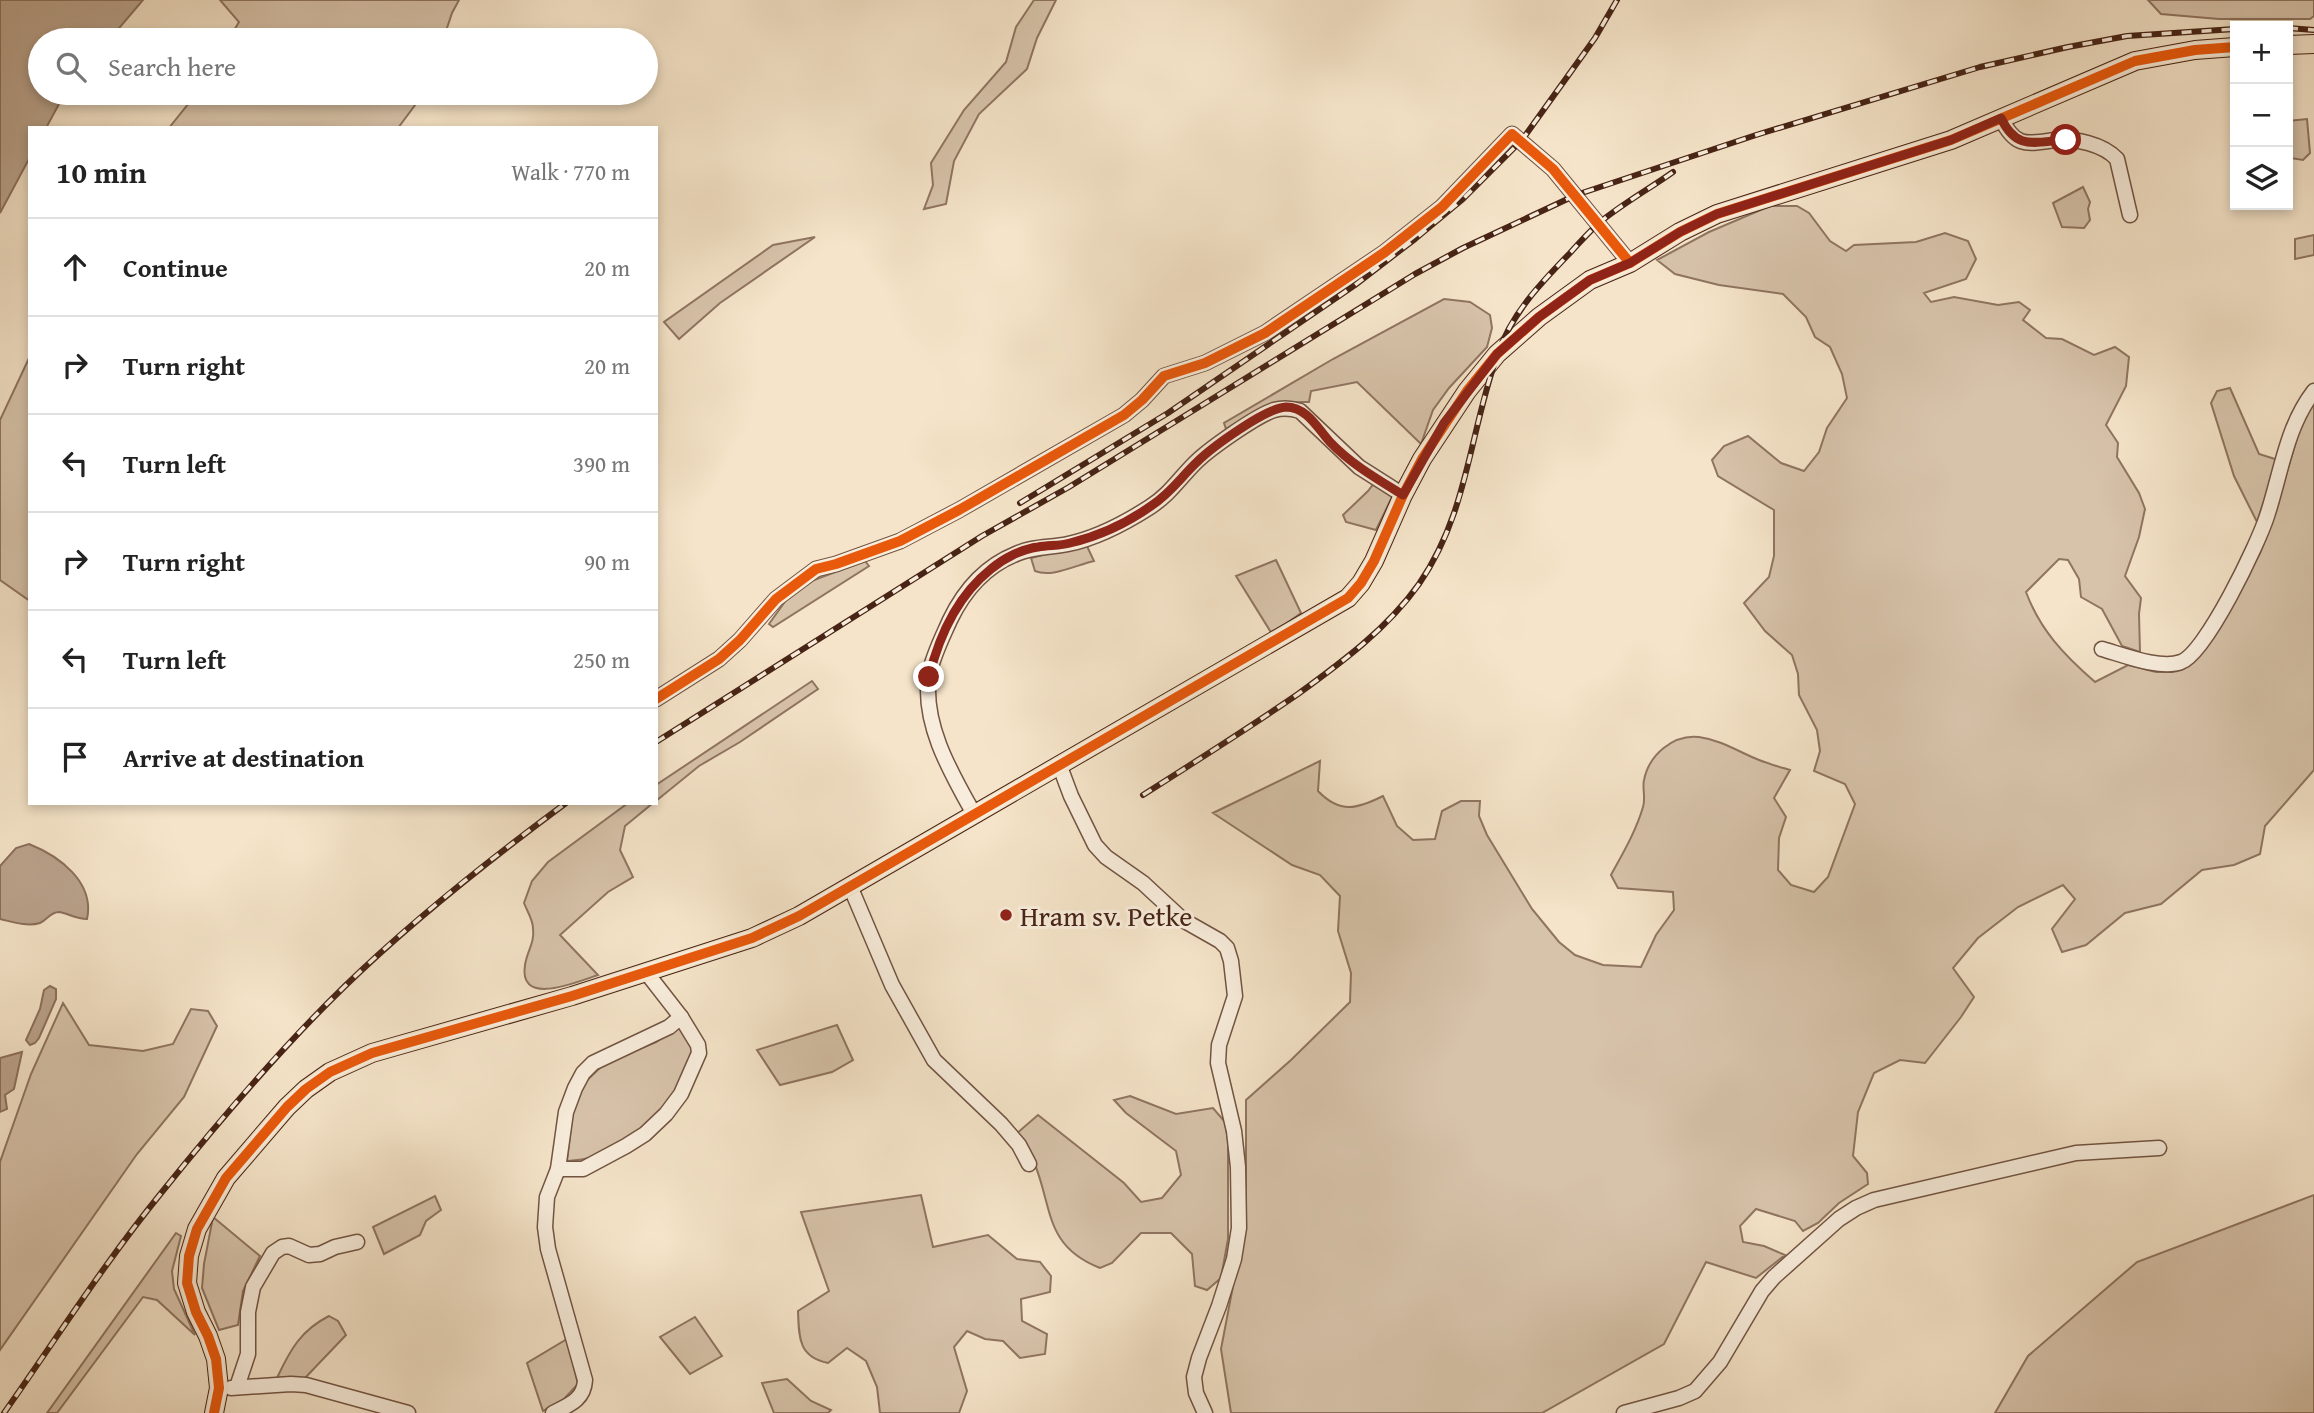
<!DOCTYPE html>
<meta charset="utf-8">
<style>
:root{--surface:#fff;--page:#f6f6f6;--text:#222;--muted:#767676;--line:#e0e0e0}
body{margin:0;font-family:"Gentium Book Plus",serif;background:var(--page);color:var(--text)}
.controls{position:absolute;right:21px;top:21px;display:grid;overflow:hidden;border-radius:0px;box-shadow:0 4px 10px #0003}
.controls button{width:63px;height:63px;display:grid;place-items:center;padding:0;border:0;border-bottom:2px solid var(--line);background:var(--surface);color:var(--text);font:35px sans-serif}
.stop{position:absolute;width:21px;height:21px;margin:-16px;border:5px solid #8f2418;border-radius:50%;background:#fff}
.stop.end{background:#8f2418;border-color:#fff;box-shadow:0 2px 7px #0008}
.list{margin:0;padding:0;list-style:none}
h2{display:flex;justify-content:space-between;align-items:center;height:91px;margin:0;padding:0 28px;font-size:30px}
h2 small{font-size:23px;font-weight:400;color:var(--muted)}
.list li{display:grid;grid-template-columns:46px 1fr auto;gap:21px;align-items:center;box-sizing:border-box;height:98px;padding:0 28px;border-top:2px solid var(--line)}
.list b{display:block;font-size:26px;white-space:nowrap}
.list em{font-size:23px;font-style:normal;color:var(--muted)}
.icon{flex:none;width:38px;height:38px;fill:none;stroke:currentColor;stroke-width:2;stroke-linecap:round;stroke-linejoin:round}
.map{position:relative;flex:none;width:2314px;height:1413px;overflow:hidden}
.search{position:absolute;background:var(--surface);box-shadow:0 4px 10px #0003;left:28px;top:28px;width:630px;height:77px;display:flex;align-items:center;gap:18px;box-sizing:border-box;padding:0 24px;border-radius:38px;color:var(--muted);font-size:26px}
.panel{position:absolute;background:var(--surface);box-shadow:0 4px 10px #0003;left:28px;top:126px;width:630px;height:679px;border-radius:0px}
.map>svg:first-child{display:block}
</style>
<div class="map">
<svg width="2314" height="1413" viewBox="0 0 2314 1413">
<rect width="100%" height="100%" fill="#f5e4c9"/>
<filter id="stains"><feTurbulence type="fractalNoise" baseFrequency=".00286" numOctaves="4"/><feColorMatrix values="0 0 0 0 .2 0 0 0 0 .09 0 0 0 0 .02 0 0 0 .5 -.17"/></filter>
<radialGradient id="worn" r=".72"><stop offset=".6" stop-color="#630" stop-opacity="0"/><stop offset="1" stop-color="#630" stop-opacity=".3"/></radialGradient>
<g fill="#d7c3aa" stroke="#8f7460" stroke-width="2">
<polygon points="220,0 459,0 452,13 443,40 228,40 239,22"/>
<polygon points="1034,0 1056,0 1037,38 1027,69 979,114 954,161 946,204 924,209 933,185 931,163 964,110 1006,62 1016,27"/>
<polygon points="2148,0 2314,0 2314,16 2310,19 2219,19 2161,14"/>
<polygon points="197,93 424,93 398,128 169,128"/>
<polygon points="2307,119 2310,153 2303,160 2290,158 2288,121"/>
<polygon points="2083,187 2090,202 2088,209 2090,220 2084,228 2062,227 2053,203"/>
<path d="M 1770,206 L 1797,206 L 1809,213 L 1830,241 L 1846,251 L 1854,245 L 1916,242 L 1945,233 L 1968,241 L 1976,259 L 1966,279 L 1924,293 L 1931,302 L 1954,297 L 1998,305 L 2019,302 L 2030,310 L 2023,320 L 2046,338 L 2062,339 L 2094,355 L 2115,347 L 2129,357 L 2126,386 L 2106,425 L 2118,443 L 2117,457 L 2139,493 L 2145,509 L 2139,537 L 2125,576 L 2141,598 L 2139,614 L 2140,652 L 2122,646 L 2102,609 L 2081,597 L 2079,579 L 2068,560 L 2059,559 L 2026,592 C 2040,630 2064,655 2095,682 L 2128,665 L 2156,672 L 2172,672 L 2188,665 L 2205,649 L 2260,553 L 2271,525 L 2300,428 L 2314,400 L 2314,770 L 2265,826 L 2260,854 L 2234,865 L 2202,870 L 2161,904 L 2125,913 L 2086,945 L 2062,952 L 2052,929 L 2075,899 L 2063,885 L 2018,907 L 1978,938 L 1953,968 L 1974,997 L 1961,1017 L 1925,1063 L 1900,1060 L 1874,1073 L 1858,1112 L 1853,1156 L 1867,1173 L 1868,1184 L 1839,1203 L 1818,1223 L 1803,1231 L 1795,1221 L 1756,1209 L 1740,1226 L 1743,1242 L 1764,1246 L 1785,1255 L 1756,1278 L 1706,1262 L 1664,1344 L 1542,1413 L 1231,1413 L 1221,1349 L 1246,1218 L 1246,1100 L 1291,1060 L 1350,1002 L 1351,973 L 1338,931 L 1340,896 L 1320,875 L 1292,865 L 1213,813 L 1320,761 L 1318,791 C 1340,814 1357,809 1383,796 L 1397,826 L 1413,840 L 1435,839 L 1442,811 L 1461,801 L 1480,801 L 1479,816 L 1487,835 L 1532,909 L 1559,942 L 1575,955 L 1603,965 L 1641,967 L 1656,935 L 1674,910 L 1673,892 L 1618,888 L 1611,875 C 1623,853 1636,831 1643,807 C 1646,798 1642,788 1644,780 C 1649,755 1673,734 1699,737 C 1721,740 1739,752 1759,760 C 1769,764 1780,767 1790,770 L 1774,798 L 1786,817 L 1779,838 L 1778,870 L 1791,885 L 1814,892 L 1828,877 L 1855,804 L 1845,784 L 1814,771 L 1820,751 L 1817,730 L 1799,695 L 1798,674 L 1792,655 L 1765,631 L 1744,603 L 1769,577 L 1774,556 L 1774,510 L 1718,476 L 1712,460 L 1724,446 L 1748,436 L 1781,463 L 1804,471 L 1819,452 L 1827,428 L 1847,398 L 1842,374 L 1830,347 L 1815,337 L 1806,317 L 1783,294 L 1719,285 L 1675,274 L 1657,260 L 1709,232 Z"/>
<polygon points="2314,235 2314,255 2295,259 2295,239"/>
<polygon points="815,237 720,303 679,339 664,322 773,245"/>
<path d="M 1444,299 L 1470,302 L 1490,315 L 1492,328 L 1487,347 L 1449,388 L 1433,410 L 1421,444 L 1357,382 L 1311,391 L 1309,402 C 1270,401 1259,412 1226,429 L 1224,423 L 1333,359 Z"/>
<polygon points="30,356 30,601 0,580 0,420"/>
<polygon points="2230,388 2259,454 2278,460 2257,522 2234,476 2211,403 2217,391"/>
<polygon points="1375,482 1393,495 1376,530 1346,522 1343,515 1368,491"/>
<path d="M 1086,544 L 1094,561 C 1076,565 1052,578 1035,571 L 1031,558 Z"/>
<polygon points="1276,560 1301,613 1272,634 1236,576"/>
<polygon points="865,561 869,566 773,627 769,624 789,596 814,580"/>
<polygon points="812,681 818,689 740,742 699,766 656,801 656,785"/>
<path d="M 628,803 L 653,803 L 625,826 L 620,850 L 633,877 L 608,892 L 560,935 L 598,975 C 579,981 518,1008 525,965 C 527,951 535,943 533,928 C 533,920 527,911 524,903 L 532,881 L 548,862 Z"/>
<polygon points="63,1003 89,1045 143,1051 173,1044 191,1009 208,1011 217,1026 184,1097 137,1154 0,1350 0,1162 31,1074"/>
<path d="M 681,1025 L 694,1052 C 688,1065 683,1080 676,1092 C 658,1120 621,1149 589,1158 C 582,1160 574,1160 567,1161 L 573,1109 L 581,1086 L 605,1063 L 656,1042 Z"/>
<polygon points="837,1025 853,1060 832,1072 780,1085 757,1050"/>
<path d="M 1130,1096 L 1176,1114 L 1213,1108 L 1225,1122 L 1228,1140 L 1228,1239 L 1221,1278 L 1207,1290 L 1195,1286 L 1192,1254 L 1171,1233 L 1141,1233 L 1112,1263 L 1100,1268 C 1044,1246 1053,1208 1034,1162 C 1030,1152 1022,1143 1016,1134 L 1038,1115 L 1124,1183 L 1141,1202 L 1162,1198 L 1181,1175 L 1176,1151 L 1126,1113 L 1114,1100 Z"/>
<path d="M 921,1195 L 933,1247 L 988,1235 L 1017,1259 L 1040,1262 L 1051,1276 L 1050,1292 L 1021,1299 L 1022,1321 L 1047,1334 L 1045,1354 L 1020,1358 L 1003,1341 L 985,1339 L 967,1331 L 954,1347 L 967,1391 L 959,1413 L 880,1413 L 877,1387 L 866,1361 L 847,1348 L 828,1363 C 798,1357 799,1337 798,1311 L 829,1291 L 801,1212 Z"/>
<polygon points="2314,1195 2314,1413 1995,1413 2028,1356 2137,1262"/>
<polygon points="435,1196 441,1210 426,1221 420,1235 384,1254 373,1227"/>
<polygon points="213,1217 260,1256 243,1291 238,1325 219,1330 202,1288 204,1264"/>
<polygon points="176,1233 181,1236 172,1271 174,1289 195,1335 157,1300 143,1297 57,1413 47,1413"/>
<path d="M 329,1316 L 338,1321 L 346,1335 L 305,1378 L 277,1378 C 290,1350 301,1330 329,1316 Z"/>
<polygon points="695,1317 722,1356 690,1374 660,1337"/>
<polygon points="567,1339 578,1384 564,1399 543,1411 527,1363"/>
<polygon points="787,1379 811,1401 831,1410 828,1413 774,1413 762,1383"/>
</g>
<g fill="#baa38c" stroke="#8c705c" stroke-width="2">
<polygon points="0,0 143,0 109,40 40,40 40,93 65,93 46,128 30,128 30,157 0,213"/>
<path d="M 29,844 C 59,856 95,882 87,919 C 76,919 67,913 59,912 C 50,912 47,920 40,923 C 27,927 13,922 0,919 L 0,866 L 16,848 Z"/>
<polygon points="50,986 56,989 56,999 39,1038 35,1043 30,1045 26,1040 40,1009 44,990"/>
<polygon points="22,1052 14,1089 5,1095 7,1109 0,1112 0,1058"/>
</g>
<g fill="none" stroke-linecap="round" stroke-linejoin="round">
<defs>
<g id="minor">
<path d="M 2001,118 C 2015,148 2027,144 2055,140 C 2075,138 2103,144 2117,159 L 2130,215"/>
<path d="M 2102,649 C 2123,655 2161,670 2181,662 C 2206,653 2258,544 2267,516 C 2281,474 2286,427 2314,391"/>
<polyline points="656,699 719,659 740,640 776,599 816,569 836,564 900,541 959,510 1124,415 1142,400 1164,376 1205,363 1265,333 1385,252 1442,207 1512,134 1553,169 1630,263"/>
<polyline points="1059,764 1071,796 1095,845 1106,857 1143,883 1183,920 1220,941 1227,948 1231,961 1235,996 1219,1045 1218,1063 1234,1131 1238,1167 1239,1228 1234,1259 1219,1306 1199,1358 1194,1377 1196,1393 1205,1413"/>
<path d="M 974,814 C 951,773 922,724 929,675 C 933,655 942,638 950,620 C 964,591 986,566 1016,554 C 1033,546 1050,548 1068,544 C 1097,538 1125,523 1150,507 C 1170,494 1179,479 1195,463 C 1209,449 1256,416 1274,410 C 1284,407 1291,408 1300,411 L 1359,467 L 1403,495"/>
<polyline points="850,886 892,985 934,1060 1001,1124 1019,1145 1029,1164"/>
<polyline points="558,1169 583,1169 626,1146 645,1134 666,1114 681,1094 699,1053 698,1045 681,1017 646,972"/>
<polyline points="237,1387 248,1354 248,1312 253,1287 273,1253 282,1247 289,1246 309,1255 320,1254 335,1247 357,1242"/>
<polyline points="231,1388 291,1384 306,1385 408,1413"/>
<path d="M 553,1413 C 569,1405 584,1400 585,1380 L 548,1249 L 545,1227 L 547,1197 L 558,1169 L 566,1112 L 575,1088 L 583,1073 L 593,1063 L 669,1027 L 681,1017"/>
<polyline points="1624,1413 1679,1398 1695,1391 1720,1362 1762,1291 1774,1277 1839,1219 1856,1208 1874,1200 2076,1153 2159,1148"/>
</g>
<g id="major">
<polyline points="2288,45 2314,44"/>
<polyline points="214,1413 219,1388 216,1359 208,1336 196,1312 187,1283 189,1256 197,1229 226,1178 287,1107 306,1089 330,1072 372,1053 572,996 752,938 799,916 1348,598 1361,583 1374,561 1403,495 1422,459 1467,391 1497,354 1539,317 1590,280 1630,263 1680,232 1717,214 1951,140 2135,61 2195,50 2235,47"/>
</g>
</defs>
<use href="#minor" stroke="#725442" stroke-width="17"/>
<use href="#major" stroke="#472415" stroke-width="20"/>
<use href="#minor" stroke="#f8eddc" stroke-width="14"/>
<use href="#major" stroke="#f5e4c9" stroke-width="18"/>
<defs>
<g id="rail">
<polyline points="2288,28 2314,30"/>
<polyline points="1020,503 1168,413 1355,285 1415,239 1463,199 1522,140 1595,38 1617,0"/>
<polyline points="656,742 982,536 1069,487 1415,274 1463,248 1576,195 1756,135 1980,67 2068,47 2127,36 2235,29"/>
<path d="M 1143,795 C 1195,762 1247,729 1298,694 C 1342,662 1387,629 1419,584 C 1468,513 1469,435 1497,356 C 1511,314 1540,284 1570,253 C 1579,243 1589,232 1599,223 C 1622,204 1649,189 1673,172"/>
<path d="M 4,1413 C 56,1339 105,1262 162,1192 C 219,1121 279,1050 345,986 C 414,919 489,860 566,803"/>
</g>
</defs>
<use href="#rail" stroke="#472415" stroke-width="6"/>
<use href="#rail" stroke="#f8eddc" stroke-width="3.5" stroke-dasharray="10" stroke-linecap="butt"/>
<defs>
<g id="cycleway">
<polyline points="656,699 719,659 740,640 776,599 816,569 836,564 900,541 959,510 1124,415 1142,400 1164,376 1205,363 1265,333 1385,252 1442,207 1512,134 1553,169 1630,263"/>
<polyline points="214,1413 219,1388 216,1359 208,1336 196,1312 187,1283 189,1256 197,1229 226,1178 287,1107 306,1089 330,1072 372,1053 572,996 752,938 799,916 1348,598 1361,583 1374,561 1403,495 1422,459 1467,391 1497,354 1539,317 1590,280 1630,263 1680,232 1717,214 1951,140 2135,61 2195,50 2235,47"/>
</g>
</defs>
<use href="#cycleway" stroke="#f8eddc" stroke-width="15"/>
<use href="#cycleway" stroke="#e8590c" stroke-width="10"/>
</g>
<g fill="none" stroke-linecap="round" stroke-linejoin="round">
<path stroke="#8f2418" stroke-width="9" d="M 929,677 C 939,636 957,596 991,569 C 1004,558 1022,549 1038,547 C 1049,545 1060,546 1070,543 C 1099,536 1127,523 1151,506 C 1172,492 1180,478 1197,462 C 1212,447 1266,408 1286,407 C 1307,407 1318,429 1330,442 C 1351,464 1377,479 1403,495 L 1444,423 L 1497,354 L 1539,317 L 1590,280 L 1630,263 L 1680,232 L 1717,214 L 1951,140 L 2001,118 C 2017,152 2036,141 2066,140"/>
</g>
<circle fill="#8f2418" stroke="#f8eddc" stroke-width="2.5" cx="1006" cy="915" r="7"/>
<g text-anchor="middle" dominant-baseline="central" stroke-width="6" stroke-linejoin="round" paint-order="stroke">
<g font-size="28" fill="#472415" stroke="#f8eddc" text-anchor="start">
<text x="1020" y="915">Hram sv. Petke</text>
</g>
</g>
<rect width="100%" height="100%" filter="url(#stains)"/>
<rect width="100%" height="100%" fill="url(#worn)"/>
</svg>
<div class="controls">
<button>+</button>
<button>−</button>
<button><svg class="icon" aria-label="layers" viewBox="0 0 24 24"><path d="M12 4l9 5-9 5-9-5zM3 14l9 5 9-5"/></svg></button>
</div>
<div class="stop" style="left:2066px;top:140px"></div>
<div class="stop end" style="left:929px;top:677px"></div>
<div class="search"><svg class="icon" aria-label="search" viewBox="0 0 24 24"><circle cx="10" cy="10" r="6"/><path d="M15 15l6 6"/></svg>Search here</div>
<section class="panel">
<h2>10 min<small>Walk · 770 m</small></h2>
<ul class="list">
<li><svg class="icon" aria-label="ahead" viewBox="0 0 24 24"><path d="M12 20V5M6 11l6-6 6 6"/></svg><div><b>Continue</b></div><em>20 m</em></li>
<li><svg class="icon" aria-label="right" viewBox="0 0 24 24"><path d="M7 20v-9h11M14 6l5 5-5 5"/></svg><div><b>Turn right</b></div><em>20 m</em></li>
<li><svg class="icon" aria-label="left" viewBox="0 0 24 24"><path d="M17 20v-9H6M10 6l-5 5 5 5"/></svg><div><b>Turn left</b></div><em>390 m</em></li>
<li><svg class="icon" aria-label="right" viewBox="0 0 24 24"><path d="M7 20v-9h11M14 6l5 5-5 5"/></svg><div><b>Turn right</b></div><em>90 m</em></li>
<li><svg class="icon" aria-label="left" viewBox="0 0 24 24"><path d="M17 20v-9H6M10 6l-5 5 5 5"/></svg><div><b>Turn left</b></div><em>250 m</em></li>
<li><svg class="icon" aria-label="arrive" viewBox="0 0 24 24"><path d="M6 21V4h12l-3 4 3 4H6"/></svg><div><b>Arrive at destination</b></div></li>
</ul>
</section>
</div>
